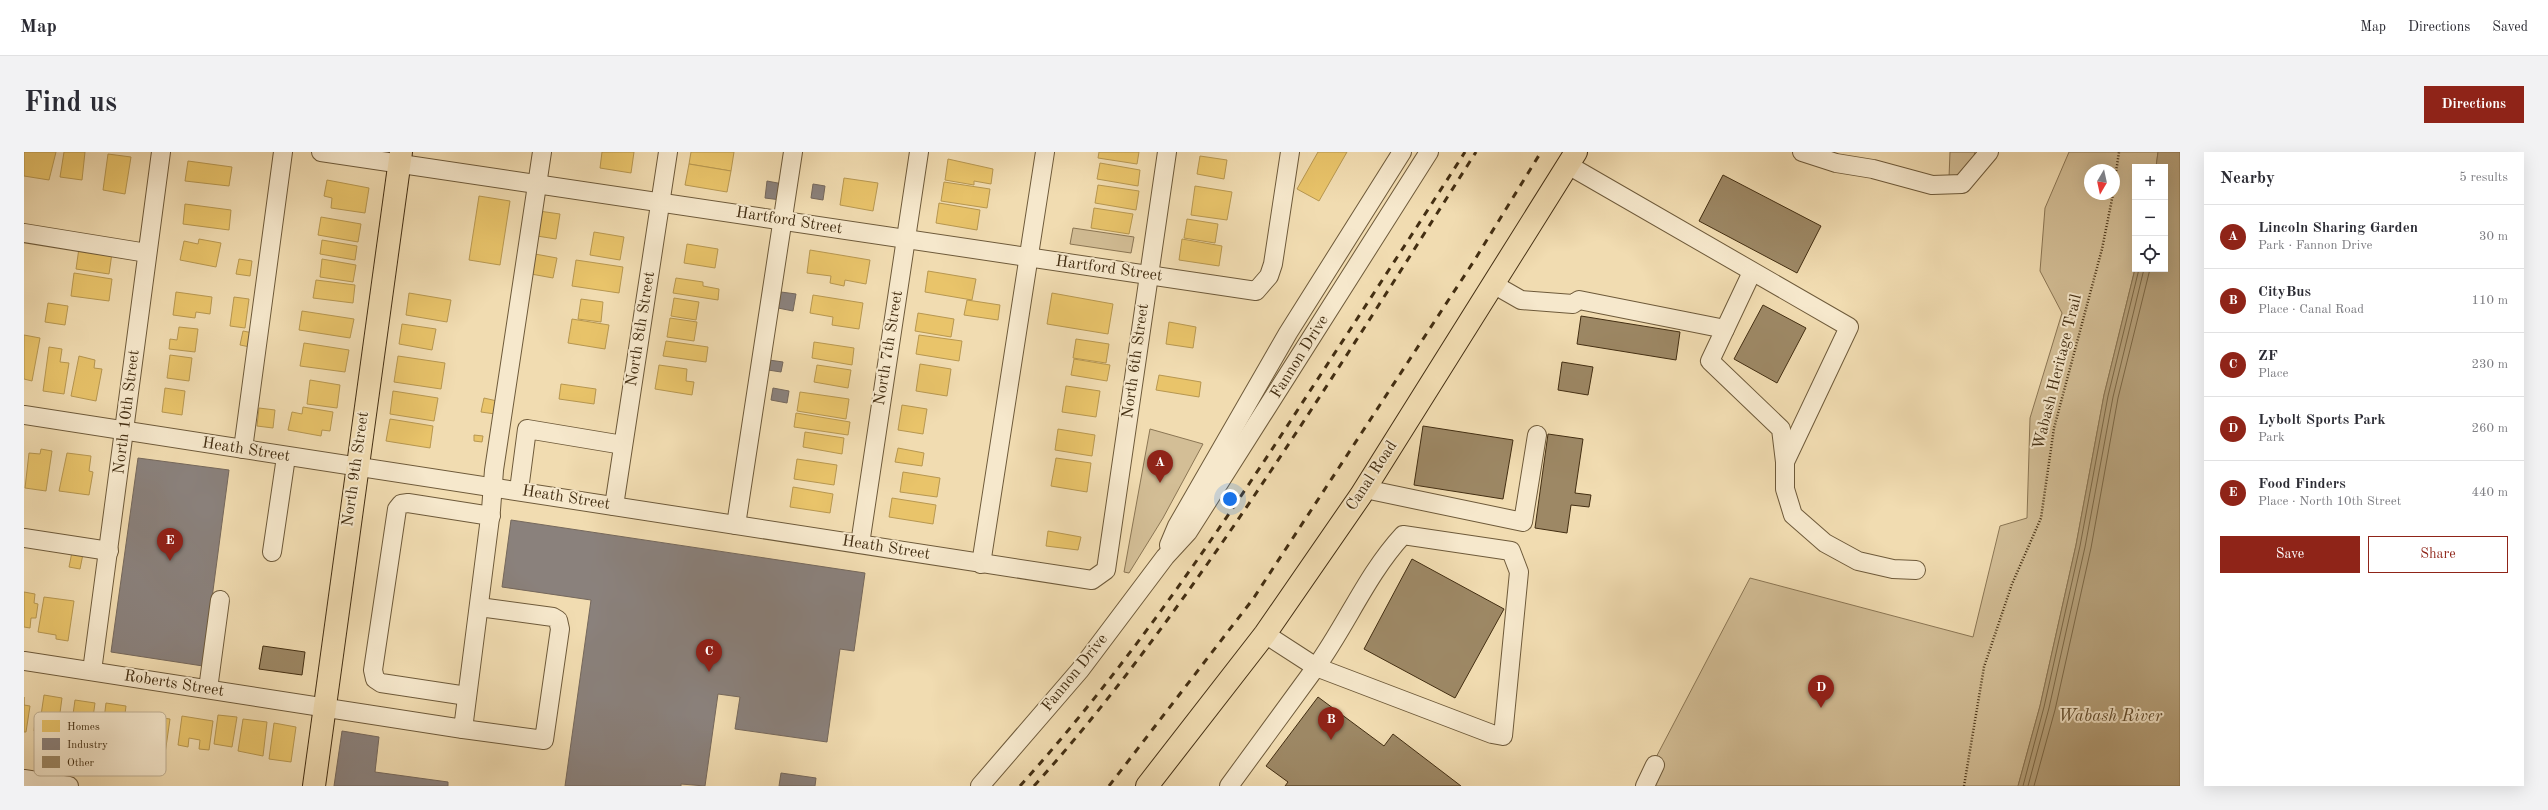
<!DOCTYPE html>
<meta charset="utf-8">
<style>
:root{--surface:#fff;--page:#f2f2f3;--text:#2b2b33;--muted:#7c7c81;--line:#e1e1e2;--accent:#8f2418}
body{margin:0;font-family:"Old Standard TT",serif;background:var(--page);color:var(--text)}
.controls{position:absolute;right:12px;top:12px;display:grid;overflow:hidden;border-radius:0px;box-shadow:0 4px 16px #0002}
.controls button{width:36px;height:36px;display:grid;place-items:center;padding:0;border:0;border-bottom:1px solid var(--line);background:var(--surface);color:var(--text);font:20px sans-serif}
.compass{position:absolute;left:2060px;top:12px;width:36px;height:36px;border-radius:50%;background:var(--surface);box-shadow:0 4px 16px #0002;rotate:189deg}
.you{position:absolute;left:1206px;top:347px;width:14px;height:14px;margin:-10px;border:3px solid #fff;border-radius:50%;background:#1a73e8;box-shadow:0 0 0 6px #1a73e833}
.badge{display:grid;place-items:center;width:26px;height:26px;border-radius:50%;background:var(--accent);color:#fff;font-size:13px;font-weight:700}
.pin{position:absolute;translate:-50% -33px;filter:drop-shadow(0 1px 2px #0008)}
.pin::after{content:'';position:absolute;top:21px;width:14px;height:12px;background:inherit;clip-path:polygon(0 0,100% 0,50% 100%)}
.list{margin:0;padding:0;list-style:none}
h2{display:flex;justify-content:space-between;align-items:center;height:52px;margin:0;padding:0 16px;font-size:17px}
h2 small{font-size:13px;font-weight:400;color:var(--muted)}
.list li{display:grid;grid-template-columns:26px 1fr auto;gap:12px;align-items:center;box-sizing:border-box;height:64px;padding:0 16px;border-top:1px solid var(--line)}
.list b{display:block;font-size:15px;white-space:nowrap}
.list p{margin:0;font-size:13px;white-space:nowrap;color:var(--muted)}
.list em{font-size:13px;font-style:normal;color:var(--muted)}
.actions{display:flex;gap:8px;padding:12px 16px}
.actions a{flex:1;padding:9px 0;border:1px solid var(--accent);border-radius:0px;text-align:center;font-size:14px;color:var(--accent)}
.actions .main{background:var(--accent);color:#fff}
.icon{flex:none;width:22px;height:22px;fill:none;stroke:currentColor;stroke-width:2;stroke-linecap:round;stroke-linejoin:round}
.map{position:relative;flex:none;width:2156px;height:634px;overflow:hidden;border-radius:0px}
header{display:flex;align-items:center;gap:24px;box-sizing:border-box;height:56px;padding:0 20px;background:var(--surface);border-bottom:1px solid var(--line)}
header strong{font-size:19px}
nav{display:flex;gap:22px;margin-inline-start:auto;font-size:14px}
.intro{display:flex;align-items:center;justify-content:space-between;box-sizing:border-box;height:96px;padding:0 24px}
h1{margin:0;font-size:28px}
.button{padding:10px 18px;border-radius:0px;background:var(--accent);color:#fff;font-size:14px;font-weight:700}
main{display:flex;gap:24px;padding:0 24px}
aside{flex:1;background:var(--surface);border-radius:0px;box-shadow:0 4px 16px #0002}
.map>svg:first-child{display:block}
</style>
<header>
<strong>Map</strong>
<nav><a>Map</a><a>Directions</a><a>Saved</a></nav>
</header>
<div class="intro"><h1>Find us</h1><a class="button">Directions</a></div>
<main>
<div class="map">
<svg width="2156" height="634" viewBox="0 0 2156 634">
<rect width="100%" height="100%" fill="#f1dcb1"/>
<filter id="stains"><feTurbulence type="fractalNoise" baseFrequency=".005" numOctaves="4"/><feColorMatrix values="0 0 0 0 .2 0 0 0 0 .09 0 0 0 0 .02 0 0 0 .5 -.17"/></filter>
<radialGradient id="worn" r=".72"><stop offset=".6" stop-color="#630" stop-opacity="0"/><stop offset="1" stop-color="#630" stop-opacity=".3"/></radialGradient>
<g fill="#d3be96" stroke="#8b7654" fill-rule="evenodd">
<polygon points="1926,0 1951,0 1946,18 1925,26"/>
<path d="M 2045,0 L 2134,0 L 2132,15 L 2111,15 L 2111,117 L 2080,243 L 2052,393 L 2016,554 L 1994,634 L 1617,634 L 1726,426 L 1949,485 L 1976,374 L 2003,366 L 2006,266 L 2038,161 L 2016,119 L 2021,56 ZM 2066,18 L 2090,18 L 2090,42 L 2066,42 Z"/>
<polygon points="1049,76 1110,85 1107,101 1046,92"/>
<polygon points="1126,277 1179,292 1139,366 1105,421 1100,420"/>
</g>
<polygon fill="#b6a17b" stroke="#887351" points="2134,0 2156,0 2156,634 1994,634 2016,554 2052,393 2080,243 2111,117 2141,117 2141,15 2132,15"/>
<g fill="#e9c46a" stroke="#b79750">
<polygon points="0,0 32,0 25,28 0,24"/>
<polygon points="40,0 61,0 58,28 36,25"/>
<polygon points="578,0 610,0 607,21 576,16"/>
<polygon points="667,0 710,0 707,19 665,12"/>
<polygon points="1075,0 1115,0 1113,12 1074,6"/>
<polygon points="1294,0 1323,0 1295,49 1273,37"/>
<polygon points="84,2 107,5 101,42 79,38"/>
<polygon points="1176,4 1203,8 1200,27 1173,22"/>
<polygon points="924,7 969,17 967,32 950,29 950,33 921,28"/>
<polygon points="164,9 208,15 205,34 161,29"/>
<polygon points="1076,11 1116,18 1114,34 1073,27"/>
<polygon points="665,12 707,19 703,40 661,33"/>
<polygon points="820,26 854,31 849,59 816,53"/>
<polygon points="303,28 345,36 341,61 307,56 308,46 300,44"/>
<polygon points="920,30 966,37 963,56 917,49"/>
<polygon points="1074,33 1115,39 1112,58 1071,51"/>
<polygon points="1171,34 1208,40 1203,68 1167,63"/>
<polygon points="455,44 486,49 476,113 445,108"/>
<polygon points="915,51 956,58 953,78 912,71"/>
<polygon points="161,52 207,58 205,78 159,72"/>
<polygon points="1070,56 1109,62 1105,82 1067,76"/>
<polygon points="515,59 536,62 532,87 513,84"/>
<polygon points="297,65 337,72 334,90 294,83"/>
<polygon points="1163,67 1194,72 1191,91 1160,86"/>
<polygon points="570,80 600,85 596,108 566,103"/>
<polygon points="175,87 197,91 192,115 156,108 160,89 174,92"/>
<polygon points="1158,87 1198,94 1195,114 1155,108"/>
<polygon points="298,88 333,94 331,108 296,102"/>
<polygon points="663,92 694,97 691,116 660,111"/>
<polygon points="55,96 88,101 85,122 52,117"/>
<polygon points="786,98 846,108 842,132 821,128 820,134 806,131 807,124 783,121"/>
<polygon points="511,102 533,106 529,126 507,122"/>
<polygon points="215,107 228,109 226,124 212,122"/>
<polygon points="298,107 332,113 329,130 296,125"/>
<polygon points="552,108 599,115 595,141 548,134"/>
<polygon points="904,119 952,127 948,148 901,140"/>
<polygon points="50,121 88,127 85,149 47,144"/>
<polygon points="652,126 679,130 679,134 695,137 694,148 649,141"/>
<polygon points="292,128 331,133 329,151 289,146"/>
<polygon points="152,140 188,145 186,162 172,160 171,166 149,163"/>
<polygon points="385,141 427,148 423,170 382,163"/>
<polygon points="1028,141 1089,152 1084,182 1023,172"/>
<polygon points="789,143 839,151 835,177 808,173 809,165 786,161"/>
<polygon points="210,145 225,147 221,176 206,174"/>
<polygon points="650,146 675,150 672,168 647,164"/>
<polygon points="557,147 579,150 577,170 554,167"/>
<polygon points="943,148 976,153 974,168 940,163"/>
<polygon points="24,151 44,154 41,173 21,170"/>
<polygon points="278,159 330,167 326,186 275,178"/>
<polygon points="894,161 930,167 927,185 891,179"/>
<polygon points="646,166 673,170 670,189 643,185"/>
<polygon points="548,167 585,173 581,197 544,191"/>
<polygon points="1145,170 1172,175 1169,196 1142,192"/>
<polygon points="378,172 412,177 408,198 375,192"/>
<polygon points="155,175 174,177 171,200 145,197 146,187 153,188"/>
<polygon points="219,179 229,181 226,195 216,193"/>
<polygon points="0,183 16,186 8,229 0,227"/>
<polygon points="895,183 938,189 935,209 892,202"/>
<polygon points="1052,187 1085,192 1082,211 1049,206"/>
<polygon points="642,189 684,195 682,210 639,204"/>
<polygon points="790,190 830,196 828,213 788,206"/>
<polygon points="280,191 325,198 321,220 276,214"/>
<polygon points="25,195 38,197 36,210 45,211 40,242 19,239"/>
<polygon points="146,203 168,206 165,229 143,226"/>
<polygon points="55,204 71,208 70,216 78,217 72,249 47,244"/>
<polygon points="374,204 421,211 417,237 370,230"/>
<polygon points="1050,207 1086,213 1083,229 1047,223"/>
<polygon points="896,212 927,217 923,244 892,239"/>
<polygon points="635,213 663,217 662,229 670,230 668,243 631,237"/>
<polygon points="793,213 827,218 824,236 790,230"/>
<polygon points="1135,223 1177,230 1175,245 1132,238"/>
<polygon points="286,228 316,233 313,256 283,252"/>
<polygon points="537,232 572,237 570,252 535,247"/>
<polygon points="1042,234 1076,239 1072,265 1038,260"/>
<polygon points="141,236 161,239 158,263 138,260"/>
<polygon points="369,239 414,246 410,269 366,262"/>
<polygon points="776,240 825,247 822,267 773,259"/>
<polygon points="460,246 473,249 471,262 457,260"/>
<polygon points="878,253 903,257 899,282 874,278"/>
<polygon points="279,255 309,260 306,279 298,278 297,284 264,278 268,260 278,262"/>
<polygon points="235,256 251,258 249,276 233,274"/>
<polygon points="772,261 826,270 824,283 770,275"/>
<polygon points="366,267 409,274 406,296 362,289"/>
<polygon points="1034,277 1071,283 1068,304 1031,298"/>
<polygon points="781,280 820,286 818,302 779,295"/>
<polygon points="450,283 459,284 458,290 450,289"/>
<polygon points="874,296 900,301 898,314 871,310"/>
<polygon points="17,297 28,299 22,339 1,336 5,301 16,302"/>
<polygon points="43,301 67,304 65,319 69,320 65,343 35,339"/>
<polygon points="1032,306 1067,311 1063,340 1027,334"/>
<polygon points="773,307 813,313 810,333 770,327"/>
<polygon points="879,320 916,326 913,345 876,340"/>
<polygon points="769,335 809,342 806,361 766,355"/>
<polygon points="868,346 912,353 909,372 865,365"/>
<polygon points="1024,379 1057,385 1054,398 1022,394"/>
<polygon points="48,400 59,402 56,417 45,415"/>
<polygon points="0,440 11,442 10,451 14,452 12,466 7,466 6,476 0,475"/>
<polygon points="20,445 50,449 44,489 32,487 32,483 14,480"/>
<polygon points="20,543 38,546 33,583 10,579 11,570 16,570"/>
<polygon points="0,545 0,553 6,554 2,580 0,580"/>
<polygon points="51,548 71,551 66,587 46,584"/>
<polygon points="82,551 102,554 97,595 77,592"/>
<polygon points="194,563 213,565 208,595 190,592"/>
<polygon points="158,564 189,569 185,598 175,597 176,588 165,586 164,595 154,593"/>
<polygon points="132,565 146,567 141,602 120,599 124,576 130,577"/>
<polygon points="219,567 243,570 239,604 214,599"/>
<polygon points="250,571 272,575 267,610 245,607"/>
</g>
<g fill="#8a817c" stroke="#75685c">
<polygon points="743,29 759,32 757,48 741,46"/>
<polygon points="789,32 801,34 799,48 787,46"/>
<polygon points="757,140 772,142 769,159 754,156"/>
<polygon points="745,208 759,210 757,220 744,218"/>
<polygon points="749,236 765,239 763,251 747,248"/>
<polygon points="114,306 205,318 179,514 87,500"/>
<polygon points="487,368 841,421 830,499 816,497 803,590 711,577 716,545 694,542 681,634 657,632 657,634 541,634 567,448 478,435"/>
<polygon points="318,579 355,585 351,620 424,630 424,634 310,634"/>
<polygon points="757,621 792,626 791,634 755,634"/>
</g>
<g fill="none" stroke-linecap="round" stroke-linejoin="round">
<g stroke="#7c6846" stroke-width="1">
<polyline points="1999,634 2020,555 2056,394 2084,244 2115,117"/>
<polyline points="2004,634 2025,556 2061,395 2089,245 2120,117"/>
<polyline points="2010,634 2031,558 2067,396 2094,246 2126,117"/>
</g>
</g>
<g fill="#9d8865" stroke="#432e12">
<polygon points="1699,23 1797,74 1773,121 1675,69"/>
<polygon points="1739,153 1782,176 1753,231 1710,207"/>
<polygon points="1557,164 1656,180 1652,208 1553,192"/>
<polygon points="1538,210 1569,215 1564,243 1534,238"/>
<polygon points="1399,274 1489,288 1479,347 1390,333"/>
<polygon points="1524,282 1559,287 1551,341 1567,343 1565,355 1547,353 1543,381 1511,376"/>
<polygon points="1388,407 1480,457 1431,546 1340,497"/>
<polygon points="239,494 281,500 278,523 235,517"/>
<polygon points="1294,545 1360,594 1369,582 1437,634 1261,634 1264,630 1242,614"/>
</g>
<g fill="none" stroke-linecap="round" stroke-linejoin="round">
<defs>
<g id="minor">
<polyline points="297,0 1232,139 1245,124 1249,112 1266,0"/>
<polyline points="1778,0 1812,11 1849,17 1908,33 1938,32 1965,0"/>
<polyline points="1544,13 1825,175 1761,310"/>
<polyline points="0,81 123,101"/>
<polyline points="1728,120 1686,209 1757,277 1761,310 1761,337 1769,363 1801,391 1834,409 1869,417 1892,418"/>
<polyline points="1469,132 1497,148 1549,152 1555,148 1701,177"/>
<polyline points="0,263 1068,428 1082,418 1143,0"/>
<polyline points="219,297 259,0"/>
<polyline points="1341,337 1499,370 1513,283"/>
<polyline points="495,338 503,277 599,293"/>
<polyline points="590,354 644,0"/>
<polyline points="712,373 769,0"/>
<path d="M 1379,383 L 1487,399 L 1495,420 L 1479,584 L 1468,582 L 1292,515 C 1323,472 1343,422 1379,383 Z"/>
<polyline points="0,386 85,399"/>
<polyline points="836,392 895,0"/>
<polyline points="1145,393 1153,374 1264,181 1378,0"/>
<polyline points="248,400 262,305"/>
<polyline points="957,412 1021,0"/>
<polyline points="0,509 439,577 467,358 470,318 518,0"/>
<polyline points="68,519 137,0"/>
<polyline points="184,537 196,448"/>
<polyline points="443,544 357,531 351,527 349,518 373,357 377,352 384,351 467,364"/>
<polyline points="439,577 520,588 536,477 534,468 529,465 455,455"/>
<polyline points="0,627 45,634"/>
<polyline points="956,634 1056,518 1141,405 1164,380 1405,0"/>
<polyline points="1205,634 1292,515 1241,482"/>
<polyline points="1621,634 1631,613"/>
</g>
<g id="major">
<polyline points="290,634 377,0"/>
<polyline points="1123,634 1241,482 1337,343 1552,0"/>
</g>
</defs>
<use href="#minor" stroke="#6e5a3a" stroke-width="20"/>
<use href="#major" stroke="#432e12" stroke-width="24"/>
<g stroke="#432e12" stroke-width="2.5" stroke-dasharray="1 2" stroke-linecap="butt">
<polyline points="2090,34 2095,0"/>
<polyline points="1940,634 1960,515 1988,432 2017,366 2030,276 2078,97 2089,42"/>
</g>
<use href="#minor" stroke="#f6e8cc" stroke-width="18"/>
<use href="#major" stroke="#f1dcb1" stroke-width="22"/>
<g stroke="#432e12" stroke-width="3" stroke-dasharray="7 7" stroke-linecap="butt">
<path d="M 996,634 C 1105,513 1196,378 1284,242 C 1337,161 1389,81 1441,0"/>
<path d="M 1010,634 C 1083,553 1147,465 1209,375 C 1293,252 1372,126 1452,0"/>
<polyline points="1085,634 1229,447 1450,109 1517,0"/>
</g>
</g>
<g text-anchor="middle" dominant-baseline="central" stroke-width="4" stroke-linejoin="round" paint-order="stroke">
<g font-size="16" fill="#432e12" stroke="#f6e8cc">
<text transform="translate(765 69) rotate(9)">Hartford Street</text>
<text transform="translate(1085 117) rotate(8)">Hartford Street</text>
<text transform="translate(617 177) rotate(-81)">North 8th Street</text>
<text transform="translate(865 196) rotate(-81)">North 7th Street</text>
<text transform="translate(1276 205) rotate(-58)">Fannon Drive</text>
<text transform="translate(1112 209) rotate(-82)">North 6th Street</text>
<text transform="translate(2034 220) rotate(-76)">Wabash Heritage Trail</text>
<text transform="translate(103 260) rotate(-83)">North 10th Street</text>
<text transform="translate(222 298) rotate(9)">Heath Street</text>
<text transform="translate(332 317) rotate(-82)">North 9th Street</text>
<text transform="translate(1348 324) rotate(-57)">Canal Road</text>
<text transform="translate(542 346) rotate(9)">Heath Street</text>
<text transform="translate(862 396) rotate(9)">Heath Street</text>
<text transform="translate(1051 521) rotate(-51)">Fannon Drive</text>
<text transform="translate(150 532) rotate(9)">Roberts Street</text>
</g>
<g font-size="17" font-style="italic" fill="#604b2c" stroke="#f6e8cc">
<text x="2086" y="564">Wabash River</text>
</g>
</g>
<rect x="10" y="560" width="132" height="64" rx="6" fill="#f6e8cc" stroke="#c0b094" stroke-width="1"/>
<rect x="18" y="568" width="18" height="12" fill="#e9c46a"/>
<rect x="18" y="586" width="18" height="12" fill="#8a817c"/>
<rect x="18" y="604" width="18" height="12" fill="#9d8865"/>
<g font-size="11" fill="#432e12">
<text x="43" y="578">Homes</text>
<text x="43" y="596">Industry</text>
<text x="43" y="614">Other</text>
</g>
<rect width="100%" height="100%" filter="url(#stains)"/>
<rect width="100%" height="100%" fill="url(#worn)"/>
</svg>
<div class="controls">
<button>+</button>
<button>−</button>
<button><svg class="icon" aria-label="locate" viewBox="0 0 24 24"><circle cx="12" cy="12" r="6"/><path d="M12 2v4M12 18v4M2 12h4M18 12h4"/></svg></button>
</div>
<svg class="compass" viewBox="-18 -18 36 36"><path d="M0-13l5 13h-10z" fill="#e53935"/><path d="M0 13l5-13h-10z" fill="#7c7c81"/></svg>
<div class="you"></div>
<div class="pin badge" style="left:1136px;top:331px">A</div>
<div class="pin badge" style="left:1307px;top:588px">B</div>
<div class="pin badge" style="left:685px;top:520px">C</div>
<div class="pin badge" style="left:1797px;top:556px">D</div>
<div class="pin badge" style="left:146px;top:409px">E</div>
</div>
<aside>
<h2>Nearby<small>5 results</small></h2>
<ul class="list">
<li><span class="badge">A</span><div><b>Lincoln Sharing Garden</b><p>Park · Fannon Drive</p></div><em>30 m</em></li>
<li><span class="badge">B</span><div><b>CityBus</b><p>Place · Canal Road</p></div><em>110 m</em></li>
<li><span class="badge">C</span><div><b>ZF</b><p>Place</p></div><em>230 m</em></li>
<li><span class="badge">D</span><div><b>Lybolt Sports Park</b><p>Park</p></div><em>260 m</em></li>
<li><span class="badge">E</span><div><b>Food Finders</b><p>Place · North 10th Street</p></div><em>440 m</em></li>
</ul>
<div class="actions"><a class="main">Save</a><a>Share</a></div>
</aside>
</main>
